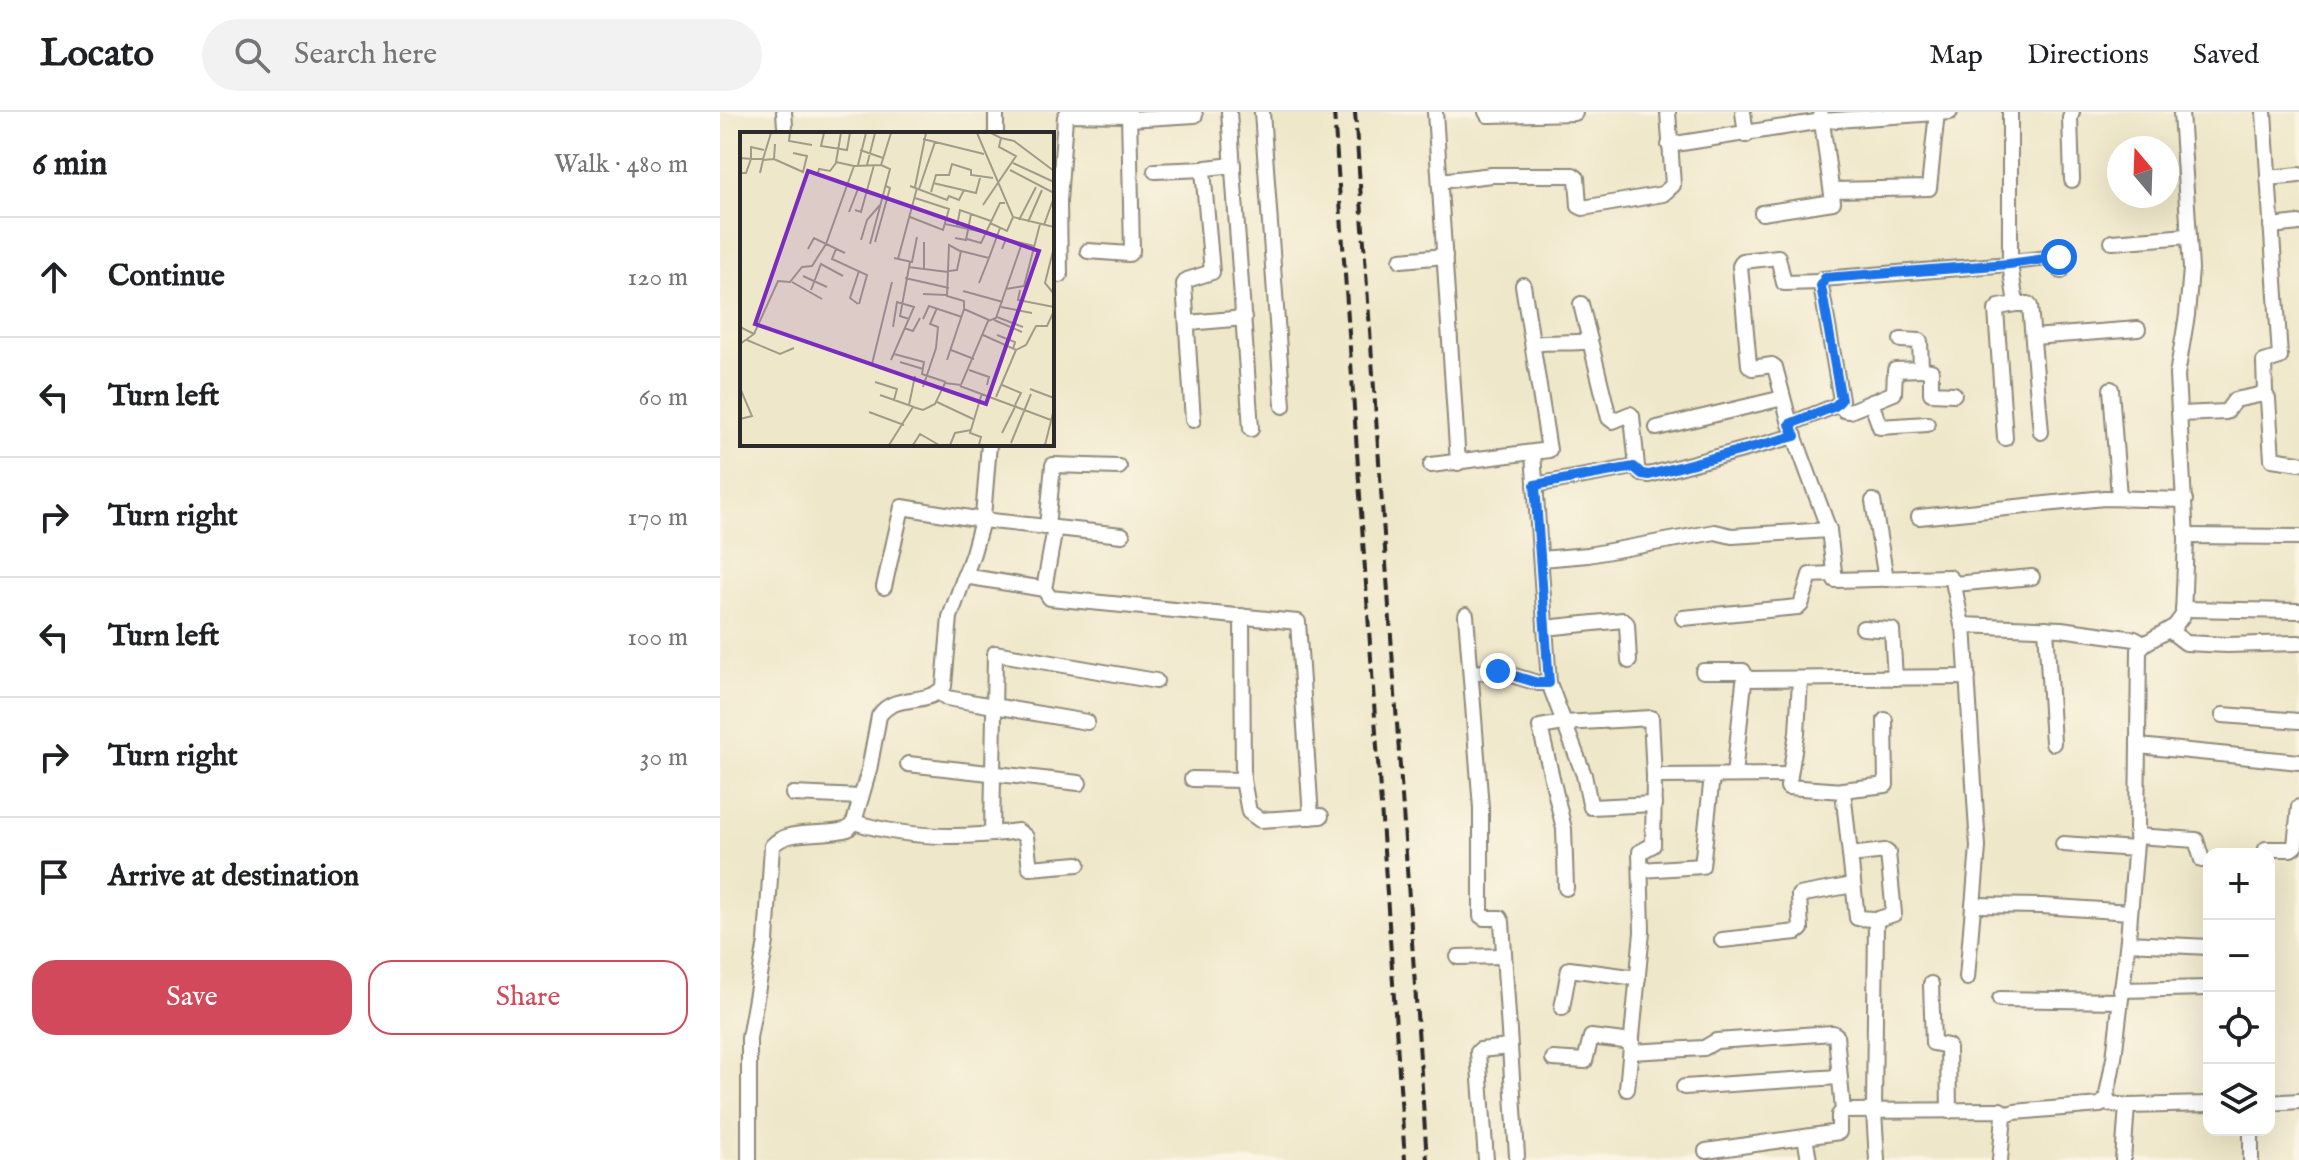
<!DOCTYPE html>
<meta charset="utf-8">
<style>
:root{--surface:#fff;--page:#f2f2f2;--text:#202124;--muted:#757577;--line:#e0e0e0;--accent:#d1495b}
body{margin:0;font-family:"IM FELL English",serif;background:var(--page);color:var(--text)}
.controls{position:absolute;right:24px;bottom:24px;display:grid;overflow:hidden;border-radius:16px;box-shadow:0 8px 32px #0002}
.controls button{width:72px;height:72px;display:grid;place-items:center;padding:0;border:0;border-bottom:2px solid var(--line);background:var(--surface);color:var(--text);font:40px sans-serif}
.compass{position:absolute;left:1387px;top:24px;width:72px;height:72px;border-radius:50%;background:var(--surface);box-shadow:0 8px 32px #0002;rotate:341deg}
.stop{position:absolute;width:24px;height:24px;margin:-18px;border:6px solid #1a73e8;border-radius:50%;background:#fff}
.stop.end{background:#1a73e8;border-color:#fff;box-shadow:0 2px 8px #0008}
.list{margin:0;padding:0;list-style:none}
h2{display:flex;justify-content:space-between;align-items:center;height:104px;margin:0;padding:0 32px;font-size:34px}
h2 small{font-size:26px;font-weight:400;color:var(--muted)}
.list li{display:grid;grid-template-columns:52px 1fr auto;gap:24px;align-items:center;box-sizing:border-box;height:120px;padding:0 32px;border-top:2px solid var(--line)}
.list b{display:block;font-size:30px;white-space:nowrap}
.list em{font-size:26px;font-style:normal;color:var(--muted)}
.actions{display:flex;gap:16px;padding:24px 32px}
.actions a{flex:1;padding:18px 0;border:2px solid var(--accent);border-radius:24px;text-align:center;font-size:28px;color:var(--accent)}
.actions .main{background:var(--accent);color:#fff}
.icon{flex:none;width:44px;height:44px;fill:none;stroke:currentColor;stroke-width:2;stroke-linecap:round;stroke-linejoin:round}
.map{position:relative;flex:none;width:1579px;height:1048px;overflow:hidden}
header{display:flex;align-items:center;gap:48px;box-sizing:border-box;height:112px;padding:0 40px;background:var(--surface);border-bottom:2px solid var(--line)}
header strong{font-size:38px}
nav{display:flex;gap:44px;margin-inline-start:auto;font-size:28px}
.search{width:560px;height:72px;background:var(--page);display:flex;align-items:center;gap:20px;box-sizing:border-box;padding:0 28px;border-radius:44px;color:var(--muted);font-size:30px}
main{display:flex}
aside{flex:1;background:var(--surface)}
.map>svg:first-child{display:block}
</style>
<header>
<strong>Locato</strong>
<div class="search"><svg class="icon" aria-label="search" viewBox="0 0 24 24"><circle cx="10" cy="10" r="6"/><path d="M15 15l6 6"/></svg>Search here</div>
<nav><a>Map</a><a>Directions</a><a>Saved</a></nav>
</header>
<main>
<aside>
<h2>6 min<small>Walk · 480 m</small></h2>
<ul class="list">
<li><svg class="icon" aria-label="ahead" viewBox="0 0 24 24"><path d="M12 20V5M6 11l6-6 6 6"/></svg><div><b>Continue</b></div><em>120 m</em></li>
<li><svg class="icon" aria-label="left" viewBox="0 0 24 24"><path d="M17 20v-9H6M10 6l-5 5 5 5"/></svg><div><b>Turn left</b></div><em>60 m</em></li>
<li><svg class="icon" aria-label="right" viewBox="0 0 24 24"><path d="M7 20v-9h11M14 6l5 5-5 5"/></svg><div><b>Turn right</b></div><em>170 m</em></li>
<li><svg class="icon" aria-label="left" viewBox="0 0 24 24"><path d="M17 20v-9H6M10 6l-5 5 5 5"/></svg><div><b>Turn left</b></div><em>100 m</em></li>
<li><svg class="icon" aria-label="right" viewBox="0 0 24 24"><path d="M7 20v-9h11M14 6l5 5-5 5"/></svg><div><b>Turn right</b></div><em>30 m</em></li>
<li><svg class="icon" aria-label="arrive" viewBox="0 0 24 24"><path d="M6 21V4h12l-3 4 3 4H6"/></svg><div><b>Arrive at destination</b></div></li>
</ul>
<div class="actions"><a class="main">Save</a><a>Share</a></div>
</aside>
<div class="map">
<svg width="1579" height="1048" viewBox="0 0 1579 1048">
<rect width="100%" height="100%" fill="#fcf5e5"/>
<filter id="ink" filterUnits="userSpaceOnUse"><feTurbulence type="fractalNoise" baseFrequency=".0125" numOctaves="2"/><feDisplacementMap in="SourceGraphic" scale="16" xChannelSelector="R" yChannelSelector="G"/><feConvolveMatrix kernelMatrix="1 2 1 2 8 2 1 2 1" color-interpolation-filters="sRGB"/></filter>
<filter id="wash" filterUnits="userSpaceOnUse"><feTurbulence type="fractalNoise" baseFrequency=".006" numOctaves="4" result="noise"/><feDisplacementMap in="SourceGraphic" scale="32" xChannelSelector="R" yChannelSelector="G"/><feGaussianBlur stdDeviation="1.8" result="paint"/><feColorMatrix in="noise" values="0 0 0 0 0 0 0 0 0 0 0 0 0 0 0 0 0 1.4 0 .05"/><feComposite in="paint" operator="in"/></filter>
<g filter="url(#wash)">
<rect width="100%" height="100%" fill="#efe7c9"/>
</g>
<g filter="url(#ink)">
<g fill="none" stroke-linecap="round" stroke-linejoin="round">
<defs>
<g id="minor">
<polyline points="64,0 65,14"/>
<polyline points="276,0 276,22"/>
<polyline points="509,0 531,317"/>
<polyline points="542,0 563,294"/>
<polyline points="715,0 738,351"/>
<polyline points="766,0 768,3 855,1"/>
<polyline points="1023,0 1026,23"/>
<polyline points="1352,0 1350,6 1352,68"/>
<polyline points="409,7 475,3"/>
<polyline points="949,33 1102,9 1230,0"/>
<polyline points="435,59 485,57"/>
<polyline points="1548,66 1579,63"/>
<polyline points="720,69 772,63 853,63 857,66 859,94 863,96 943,82 953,73 948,0"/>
<polyline points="1113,78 1209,76 1217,0"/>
<polyline points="1042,101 1113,90 1101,3"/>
<polyline points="1551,114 1579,111"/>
<polyline points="1392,130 1468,124"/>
<polyline points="368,139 409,142 412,139 409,0"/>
<polyline points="681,148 725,144"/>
<polyline points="1291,150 1339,145 1341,159"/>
<polyline points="340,163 339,89 345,5 347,2 409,3"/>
<polyline points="1101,170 1064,171 1058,145 1023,149 1020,154 1029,253 1032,256 1052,253 1055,255 1070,312 1109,418 1115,468 1229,465 1233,469 1242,513 1341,517 1415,527 1424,532"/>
<polyline points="861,192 889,306 893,309 910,302 912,304 917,355"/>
<polyline points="1296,192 1308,192 1310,194 1321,320"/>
<polyline points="468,211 524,206"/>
<polyline points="1313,225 1418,217"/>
<path d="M 813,232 C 833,229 850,232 870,229"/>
<polyline points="1201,257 1211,259 1211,281 1234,282"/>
<polyline points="1391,277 1399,385"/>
<polyline points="1544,280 1548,287 1552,347 1579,351"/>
<polyline points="1151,290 1160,315 1207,312"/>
<polyline points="1119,291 1124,298 1130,299 1174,281 1175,258 1201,257 1200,229 1181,228"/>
<polyline points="1460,302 1506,300 1515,288 1539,283 1545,279 1544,250 1560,245 1544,0"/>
<polyline points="473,308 464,172 467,168 492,160 483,58 486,56 513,53"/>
<polyline points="1070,312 1115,294 1121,288 1101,174 1102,167 1290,152 1290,0"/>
<polyline points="937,316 1063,286"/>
<polyline points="1285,326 1276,198 1279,195 1296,192 1290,152"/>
<polyline points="813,341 829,571 864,663 870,692 871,695 934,692"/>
<polyline points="711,353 829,338 803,173"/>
<polyline points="815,373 914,355 922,362 929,363 1075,324"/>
<polyline points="1153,389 1166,467"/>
<polyline points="1199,405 1384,386 1465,388"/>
<polyline points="327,415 333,353 399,355"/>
<polyline points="335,416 324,477 330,486 578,510 591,705"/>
<polyline points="1466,424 1579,425"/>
<polyline points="821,447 868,443 995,420 1012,424 1109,418"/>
<polyline points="244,464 324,477"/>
<polyline points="1234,472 1312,465"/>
<polyline points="164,475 182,395 262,408 402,423"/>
<polyline points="1463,497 1579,499"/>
<polyline points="746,503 761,696 761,804 764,806 780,806 782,810 797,1044"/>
<polyline points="522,504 523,668 529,700 540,708 601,704"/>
<polyline points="963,506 1078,495 1081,493 1090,463 1113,462"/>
<polyline points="1244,513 1258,735 1247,866"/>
<polyline points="825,516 903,508 907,512 909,549"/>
<polyline points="1143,516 1172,518 1175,566"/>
<polyline points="1326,516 1333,631"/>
<polyline points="1449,518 1466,531 1507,533 1579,531"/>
<polyline points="983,559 1023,559 1027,567"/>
<polyline points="751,561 778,559 818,571 829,571"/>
<polyline points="1080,568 1077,621 1068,675 1123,679 1137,806 1154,807 1156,809 1154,1000 1157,1048"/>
<polyline points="220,581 227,586 367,610"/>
<polyline points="1503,603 1579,609"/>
<polyline points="1419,634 1579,650"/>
<polyline points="188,652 359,671"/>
<polyline points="1014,663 1024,570 1027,567 1248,565"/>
<polyline points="934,664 1070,663"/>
<polyline points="472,667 523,668"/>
<polyline points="1122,678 1166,673 1165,608"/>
<polyline points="73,682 141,685"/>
<path d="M 134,710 C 188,727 243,727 298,719 L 306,725 L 310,756 L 358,752"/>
<polyline points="272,722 275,541 436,569"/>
<polyline points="1416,724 1476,728 1482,748"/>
<polyline points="1343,732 1415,737"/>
<polyline points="1544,742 1546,737 1571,737 1575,734 1579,695"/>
<polyline points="1130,743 1165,739 1168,741 1174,802 1155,808"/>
<polyline points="921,758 982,754 992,664"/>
<polyline points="846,776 844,717 820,615 844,611 931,606 934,664 933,733 920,740 922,820 907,977"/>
<polyline points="1253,793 1322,794 1410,800"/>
<polyline points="1002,828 1077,820 1081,817 1079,783 1133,773"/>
<polyline points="1408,831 1489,835"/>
<polyline points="738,845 784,844"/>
<polyline points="1211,872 1213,931 1228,934 1229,999"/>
<polyline points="1401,878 1489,876"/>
<polyline points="1280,887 1400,889"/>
<polyline points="842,896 849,857 918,866"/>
<polyline points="911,940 984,936 996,929 1113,921 1116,923 1123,999 1280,998 1287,1002"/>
<polyline points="833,947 865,949 871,925 912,930"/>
<polyline points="964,975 1119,965"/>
<polyline points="1384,991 1407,994 1489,992"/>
<polyline points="1549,991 1579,989"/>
<polyline points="1085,1025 1089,1048"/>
<polyline points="986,1039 1119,1020 1119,1003 1123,999"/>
<path d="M 29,1048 L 29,926 L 46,830 L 52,734 C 69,715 105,725 128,717 L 134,710 L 149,658 L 159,604 C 174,580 209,595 224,574 L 230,505 L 253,441 L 263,405 L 269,332"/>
<polyline points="766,1048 758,940 760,938 789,935"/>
<polyline points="1280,1048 1284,1004 1294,1000 1380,993 1386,988 1394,946 1408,827 1417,719 1419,538 1424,532 1455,514 1463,503 1466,427 1457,263 1467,203 1471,157 1461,0"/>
<polyline points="1403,1048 1407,994"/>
<polyline points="1531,1048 1531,1018"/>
</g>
</defs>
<use href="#minor" stroke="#8d897a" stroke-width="18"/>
<use href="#minor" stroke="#fff" stroke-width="14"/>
<g stroke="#2b2b2b" stroke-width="4" stroke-dasharray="12 6" stroke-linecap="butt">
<polyline points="614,0 685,1048"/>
<polyline points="635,0 707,1048"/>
</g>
</g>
</g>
<g fill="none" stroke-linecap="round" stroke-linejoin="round" filter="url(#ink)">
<polyline stroke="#1a73e8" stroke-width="10" points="778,559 818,571 829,571 815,373 914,355 922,362 929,363 1075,324 1070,312 1115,294 1121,288 1101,174 1105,166 1289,152 1339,145"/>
</g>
<g transform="translate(20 20)">
<rect width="314" height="314" fill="#efe7c9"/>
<path fill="none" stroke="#a19c8a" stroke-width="2" d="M 50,1 L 49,9 L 72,13M 84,1 L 81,14 L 107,18 L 110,1M 101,1 L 96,30 L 114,34M 237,1 L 273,85 L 314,95M 261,6 L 274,9 L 314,39M 183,7 L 244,22M 35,12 L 34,27 L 63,40 L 67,24 L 53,21M 120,18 L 143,26M 0,26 L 11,27 L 11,15 L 24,18M 273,31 L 314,50M 118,33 L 126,1M 127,33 L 135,1M 270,38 L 314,61M 0,41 L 6,41 L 11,27 L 23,27 L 31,1M 20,41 L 23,28 L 34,27M 77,44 L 79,37 L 90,39 L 96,31M 193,51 L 236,61 L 240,46M 170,54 L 207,68 L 209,64 L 219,68 L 224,58M 175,55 L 186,1M 179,57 L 195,10M 191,60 L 196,43 L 209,43 L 212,32 L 231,38 L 231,43 L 253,46M 243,73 L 276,24 L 259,15 L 261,6 L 251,1M 115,78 L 121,80 L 134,33M 109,80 L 118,57 L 127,60M 170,85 L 203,98 L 209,77 L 175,66M 279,88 L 296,55M 288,90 L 302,58M 250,91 L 267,99 L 273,85M 205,92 L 257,103M 304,93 L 314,65M 217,94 L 220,78 L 251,89M 215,106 L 226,108 L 231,82M 227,107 L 241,111 L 260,71 L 265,71M 121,108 L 127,88 L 140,73M 135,110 L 150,56 L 146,54M 184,110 L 184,137M 130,112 L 150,37 L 141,33M 314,115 L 305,151 L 314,162M 68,117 L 74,106 L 105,121M 96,117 L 92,127 L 127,143 L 119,172M 262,117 L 266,107 L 294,114M 220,119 L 209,113 L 207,164 L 224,169 L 224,177 L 249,188M 154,126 L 172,130 L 177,105M 158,127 L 177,56M 168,135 L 208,140M 209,139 L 217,138 L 221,119 L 249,126 L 260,96M 63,144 L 87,155M 165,146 L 209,156M 52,150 L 82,167M 239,151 L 249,126M 266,157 L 284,154 L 300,92M 71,158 L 81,132 L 103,144M 280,158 L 278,168 L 314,175M 223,159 L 263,170M 183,162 L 207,163M 118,172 L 110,166 L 119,139M 261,175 L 292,181M 257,185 L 283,195M 169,187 L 160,184 L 170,130M 183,187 L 189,174 L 222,185M 254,188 L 282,200M 0,195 L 14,202 L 0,212M 164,196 L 173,199 L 180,186M 14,202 L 38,149 L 50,150 L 62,135 L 72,134 L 86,112 L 114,34 L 141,33 L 151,1M 243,203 L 276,218 L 286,213 L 296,194 L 307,194 L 314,179M 257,203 L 275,210 L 273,217M 7,208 L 40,222 L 54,216M 211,218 L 234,227M 154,222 L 184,230 L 182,242 L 206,250M 151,228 L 174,175 L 157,170 L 153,195M 207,228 L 224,177M 160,230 L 183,237M 132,232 L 152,150M 229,238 L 249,245 L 247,253M 135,250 L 157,257 L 154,268M 262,253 L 281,261 L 275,273M 220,254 L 311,288M 183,255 L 196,216 L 198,195 L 190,192 L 197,176M 0,256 L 12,284 L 0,287M 290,257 L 314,266M 140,263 L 174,275M 256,265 L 276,218M 197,270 L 233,287M 169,273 L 175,244M 129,280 L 164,293M 262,301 L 276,273M 271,311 L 291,262M 149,313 L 173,275 L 183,278 L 195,272 L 205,251 L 221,253 L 248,189 L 256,186 L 282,111M 173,313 L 180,302 L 199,313M 210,313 L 215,301 L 231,298M 239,313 L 241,305 L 230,301 L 242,261M 305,313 L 314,277"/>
<path fill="#7b2cbf" fill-opacity="0.15" stroke="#7b2cbf" stroke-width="4" d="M 68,39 L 299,119 L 246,272 L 15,192 Z"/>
<rect width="314" height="314" fill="none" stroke="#2b2b2b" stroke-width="4"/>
</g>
</svg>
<div class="controls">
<button>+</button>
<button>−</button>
<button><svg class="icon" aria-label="locate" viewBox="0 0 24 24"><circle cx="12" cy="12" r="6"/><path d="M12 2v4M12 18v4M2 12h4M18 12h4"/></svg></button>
<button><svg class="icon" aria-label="layers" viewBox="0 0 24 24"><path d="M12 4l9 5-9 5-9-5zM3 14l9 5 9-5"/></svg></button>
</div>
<svg class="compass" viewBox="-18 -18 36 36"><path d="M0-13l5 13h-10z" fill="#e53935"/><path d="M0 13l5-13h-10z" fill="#757577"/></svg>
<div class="stop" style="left:1339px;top:145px"></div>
<div class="stop end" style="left:778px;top:559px"></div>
</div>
</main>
